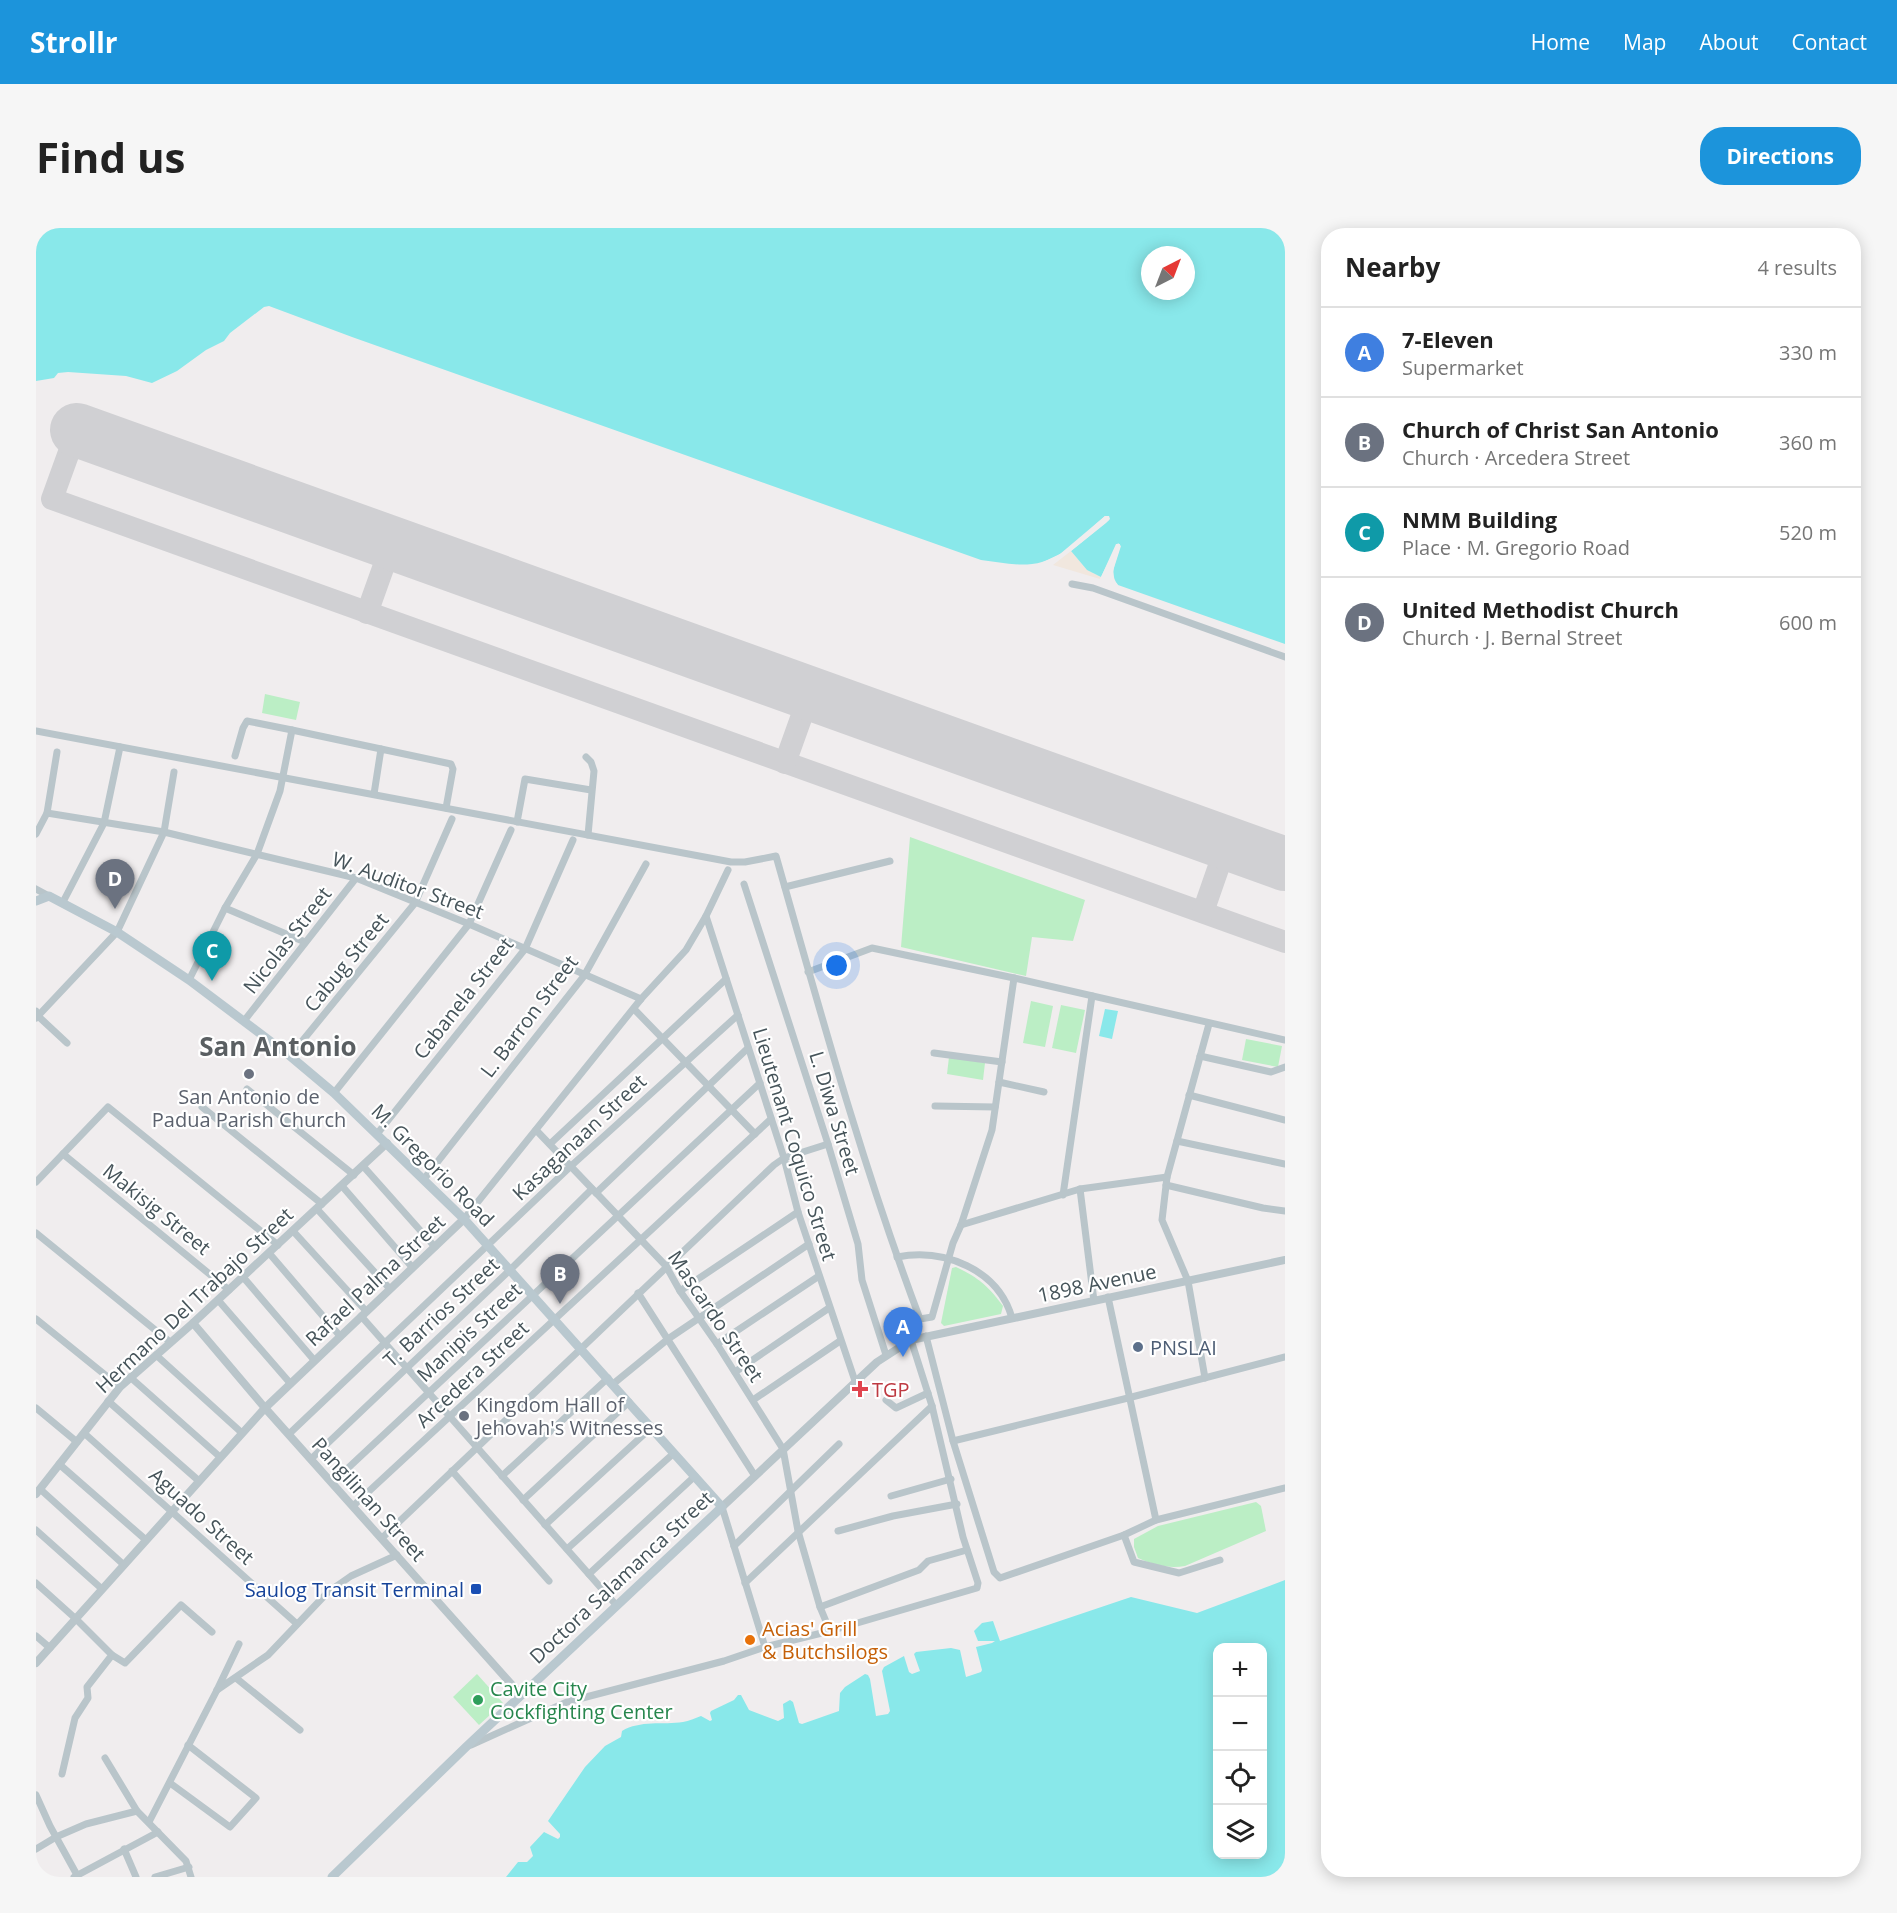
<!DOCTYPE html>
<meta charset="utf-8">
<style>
:root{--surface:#fff;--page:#f6f6f6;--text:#222;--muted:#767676;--line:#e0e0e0;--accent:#1c94db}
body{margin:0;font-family:"Open Sans",sans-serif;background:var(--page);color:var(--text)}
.controls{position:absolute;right:18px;bottom:18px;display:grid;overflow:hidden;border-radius:12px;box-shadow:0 3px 15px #0003}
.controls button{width:54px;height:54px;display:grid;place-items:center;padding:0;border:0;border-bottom:2px solid var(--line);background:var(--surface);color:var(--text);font:30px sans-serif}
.compass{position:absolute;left:1105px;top:18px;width:54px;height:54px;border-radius:50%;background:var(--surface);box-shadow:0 3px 15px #0003;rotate:42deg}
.you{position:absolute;left:801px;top:738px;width:21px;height:21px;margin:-15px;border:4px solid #fff;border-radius:50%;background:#1a73e8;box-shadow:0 0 0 9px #1a73e833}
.badge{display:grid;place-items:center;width:39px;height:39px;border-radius:50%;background:var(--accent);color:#fff;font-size:20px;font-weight:700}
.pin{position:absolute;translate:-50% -50px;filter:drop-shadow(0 2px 3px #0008)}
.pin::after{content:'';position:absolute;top:32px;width:21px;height:18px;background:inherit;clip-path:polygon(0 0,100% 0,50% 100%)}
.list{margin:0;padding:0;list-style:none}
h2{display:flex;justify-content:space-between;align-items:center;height:78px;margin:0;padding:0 24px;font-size:26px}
h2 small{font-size:20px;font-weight:400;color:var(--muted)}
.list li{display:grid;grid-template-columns:39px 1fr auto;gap:18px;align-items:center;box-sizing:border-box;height:90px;padding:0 24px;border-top:2px solid var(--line)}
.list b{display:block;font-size:22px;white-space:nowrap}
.list p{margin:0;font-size:20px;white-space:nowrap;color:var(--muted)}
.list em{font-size:20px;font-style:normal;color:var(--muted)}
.icon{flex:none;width:33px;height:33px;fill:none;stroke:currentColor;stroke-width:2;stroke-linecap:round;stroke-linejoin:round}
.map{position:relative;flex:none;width:1249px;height:1649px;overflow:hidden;border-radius:24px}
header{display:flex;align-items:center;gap:36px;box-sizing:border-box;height:84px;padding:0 30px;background:var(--accent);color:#fff}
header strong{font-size:28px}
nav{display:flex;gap:33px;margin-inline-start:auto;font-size:21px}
.intro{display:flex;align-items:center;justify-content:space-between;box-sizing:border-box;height:144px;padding:0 36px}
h1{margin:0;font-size:42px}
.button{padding:15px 27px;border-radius:24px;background:var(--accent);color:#fff;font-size:21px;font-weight:700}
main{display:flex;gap:36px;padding:0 36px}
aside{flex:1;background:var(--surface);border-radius:24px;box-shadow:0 3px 15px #0003}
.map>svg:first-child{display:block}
</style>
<header>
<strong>Strollr</strong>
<nav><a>Home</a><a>Map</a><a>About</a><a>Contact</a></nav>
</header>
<div class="intro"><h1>Find us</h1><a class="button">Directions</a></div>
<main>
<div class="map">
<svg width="1249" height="1649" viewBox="0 0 1249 1649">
<rect width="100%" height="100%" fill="#f0edee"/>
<g fill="#bbeec5">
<polygon points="229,466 264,474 260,492 226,485"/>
<polygon points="874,609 1049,672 1037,713 996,709 990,748 865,719"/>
<polygon points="995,773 1017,778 1009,819 987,815"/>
<polygon points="1025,777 1049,782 1040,825 1016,820"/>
<polygon points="1210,811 1246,818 1242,839 1206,832"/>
<polygon points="913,829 949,835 947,852 911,846"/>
<path d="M 920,1039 C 943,1050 952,1058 967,1078 L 965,1086 L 908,1098 L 905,1095 L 916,1040 Z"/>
<path d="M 1220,1274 L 1225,1278 L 1230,1303 L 1149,1338 C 1133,1341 1118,1337 1102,1330 L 1098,1319 L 1098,1311 L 1122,1298 Z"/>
<polygon points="441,1446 467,1475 443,1497 417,1469"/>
</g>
<polygon fill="#f1e7de" points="1035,323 1051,342 1065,349 1064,351 1017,337"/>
<g fill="#89e8ea" fill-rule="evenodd">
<path d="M 0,0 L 1249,0 L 1249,416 L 1082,357 C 1071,343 1083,331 1084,316 L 1080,316 L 1065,349 L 1051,342 L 1035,323 L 1070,295 L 1074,291 L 1073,288 L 1069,288 C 1048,306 1026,333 996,336 C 979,338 962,334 945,332 L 316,109 L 233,78 L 228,79 L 194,105 L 188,113 L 170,122 L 141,143 L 116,155 L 90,148 L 32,144 L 22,145 L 18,150 L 0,153 ZM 1114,27 L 1150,27 L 1150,63 L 1114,63 Z"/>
<polygon points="1069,781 1082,783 1076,811 1063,808"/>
<path d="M 1249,1352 L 1249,1649 L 470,1649 L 482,1634 L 491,1634 L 497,1628 L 494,1619 L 508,1604 L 522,1611 L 524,1609 L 524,1606 L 512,1593 L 549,1539 L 569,1518 L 585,1509 L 586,1503 C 604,1492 627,1497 647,1494 C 653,1493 659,1490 665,1488 L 674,1493 L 676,1492 L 674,1485 L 675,1483 L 698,1472 L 702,1467 L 705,1467 L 713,1482 L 742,1493 L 748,1490 L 747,1476 L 754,1472 L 757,1474 L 763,1495 L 766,1496 L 803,1483 L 804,1465 L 809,1459 L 829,1446 L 832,1447 L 834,1451 L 840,1488 L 852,1486 L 854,1483 L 846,1443 L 848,1439 L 868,1428 L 873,1444 L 876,1446 L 884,1443 L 878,1426 L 880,1424 L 915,1420 L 924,1422 L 930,1449 L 945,1444 L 946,1442 L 940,1419 L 956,1415 L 959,1413 L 942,1413 L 938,1403 L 946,1395 L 957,1393 L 964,1413 L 1095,1369 L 1161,1385 ZM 1182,1420 L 1226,1420 L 1226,1626 L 1182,1626 Z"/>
</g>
<g fill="#f0edee">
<polygon points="1069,288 1073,288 1073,292 1035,323 1017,334 1012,336 1007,334 1024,326"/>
<polygon points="1082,315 1085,318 1077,343 1078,352 1082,357 1077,355 1074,343 1081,321 1068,350 1064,351"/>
</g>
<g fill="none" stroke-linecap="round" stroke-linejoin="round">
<g stroke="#d0d0d3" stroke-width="22">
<polyline points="41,202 16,271 1249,714"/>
<polyline points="331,385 356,315"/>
<polyline points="749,535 774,465"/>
<polyline points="1167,684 1191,615"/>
</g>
<polyline stroke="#d0d0d3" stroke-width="54" points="41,202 1249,636"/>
<g stroke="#b9c5ca" stroke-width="7">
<polyline points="1036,356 1057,360 1249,429"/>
<path d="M 0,503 L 695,634 L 709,634 L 740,628 C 784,783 827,940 884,1091 L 896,1089 L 917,1015 L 925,997 L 956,902 L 978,750"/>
<polyline points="199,528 207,500 211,493 256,502"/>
<polyline points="550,529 555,534 558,543 552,607"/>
<polyline points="338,566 345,521 415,536 417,541 410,580"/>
<polyline points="11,585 128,604 320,650 433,696 605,771"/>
<polyline points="481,594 489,551 555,562"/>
<polyline points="0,606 11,585 21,524"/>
<polyline points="708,656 792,916 822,1016 826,1052 850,1127"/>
<polyline points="749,659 854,633"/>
<polyline points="0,661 13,668"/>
<polyline points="27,674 68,595 84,519"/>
<polyline points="189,680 269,714"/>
<polyline points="670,688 748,930 762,984 819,1153"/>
<polyline points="772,744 836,720 978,750 1249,812"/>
<polyline points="153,752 189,680 221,626 244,563 256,502 345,521"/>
<polyline points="598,781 719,906"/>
<polyline points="0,783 2,788 31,815"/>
<polyline points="0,790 81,704 128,604 138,544"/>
<polyline points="208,793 320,650"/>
<polyline points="898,825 966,834"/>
<polyline points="254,828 379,675 416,591"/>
<polyline points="1164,828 1235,844 1249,839"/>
<polyline points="963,854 1008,864"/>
<polyline points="211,861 318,947"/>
<polyline points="298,865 433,696 475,602"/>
<polyline points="1153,867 1249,892"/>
<polyline points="899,878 959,879"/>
<polyline points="166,879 286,976"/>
<polyline points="500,902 630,1038 644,1063 681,1116 747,1221 762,1303 784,1379 794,1403"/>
<polyline points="341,906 489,721 537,612"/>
<polyline points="1141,913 1249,936"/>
<polyline points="514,916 690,751"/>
<polyline points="27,926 193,1062"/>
<polyline points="327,938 399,1019"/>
<polyline points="388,951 548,748 610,636"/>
<polyline points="0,954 72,879 242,1017"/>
<polyline points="1130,957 1227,980 1249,983"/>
<polyline points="306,958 376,1039"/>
<polyline points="1044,961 1058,1073"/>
<polyline points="560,965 712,820"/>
<polyline points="1027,967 1056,768"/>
<polyline points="281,981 354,1061"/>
<polyline points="428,991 605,771 650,722 670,688 692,642"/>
<polyline points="925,997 1044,961 1131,949"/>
<polyline points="257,1003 330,1083"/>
<polyline points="0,1005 134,1114"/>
<polyline points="233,1025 304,1108"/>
<path d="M 861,1029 C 908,1020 962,1041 976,1090"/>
<polyline points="207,1049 278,1132"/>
<polyline points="644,1063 762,984"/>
<polyline points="602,1065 719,1248"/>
<polyline points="1072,1069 1120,1292"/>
<polyline points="182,1072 254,1155"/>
<polyline points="325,1088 581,1378"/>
<polyline points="0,1091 84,1159"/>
<polyline points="890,1108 917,1213 958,1344 964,1350 1088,1307 1120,1292 1249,1260"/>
<polyline points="681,1116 783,1048"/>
<polyline points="120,1127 206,1205"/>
<polyline points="699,1144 793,1080"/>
<polyline points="94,1149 184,1229"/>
<polyline points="1169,1150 1152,1053 1126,992 1131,949 1173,796"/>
<polyline points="577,1156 632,1111 773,1016"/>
<polyline points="717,1172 804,1113"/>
<polyline points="850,1172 860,1180 892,1165"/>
<polyline points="72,1173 163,1253"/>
<polyline points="0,1180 41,1214"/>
<polyline points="48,1205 261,1396"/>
<polyline points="253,1206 535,938 702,787"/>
<polyline points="917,1213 1092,1170 1249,1129"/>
<polyline points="275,1231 474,1042 556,961"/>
<polyline points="23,1236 110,1312"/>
<polyline points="416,1243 513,1353"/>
<polyline points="466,1248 572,1150"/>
<polyline points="296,1255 724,855"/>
<polyline points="4,1261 88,1337"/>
<polyline points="855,1268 915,1251"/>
<polyline points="487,1272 593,1174"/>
<polyline points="317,1278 735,891"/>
<polyline points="686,1279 729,1419"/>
<polyline points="509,1297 616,1199"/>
<polyline points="0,1302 66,1361"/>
<polyline points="802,1303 857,1288 921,1276"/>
<polyline points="1088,1307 1098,1334 1143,1345 1184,1332"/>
<polyline points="346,1310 738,937 748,930 792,916"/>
<polyline points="698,1318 803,1216"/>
<polyline points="531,1321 638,1225"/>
<polyline points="553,1346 659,1248"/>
<polyline points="0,1355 40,1391 76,1427 51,1459 52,1470 39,1490 26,1546"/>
<polyline points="709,1355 896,1178"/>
<polyline points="784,1379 883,1342 892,1333 931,1322"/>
<polyline points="0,1408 14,1420"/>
<polyline points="76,1427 89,1435 145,1377 176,1404"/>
<polyline points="200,1450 264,1502"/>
<polyline points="181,1462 232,1427 292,1364 315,1348 361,1327"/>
<polyline points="435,1517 531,1474 688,1433 729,1419 794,1403 941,1360 942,1355 927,1309 896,1178 875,1112"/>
<polyline points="69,1530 101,1583 150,1633 155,1649"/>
<polyline points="134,1555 194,1599 220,1570 152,1517"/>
<polyline points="0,1567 14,1598 41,1647"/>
<polyline points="113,1594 181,1462 203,1416"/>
<polyline points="0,1621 20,1609 50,1596 101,1583"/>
<polyline points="88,1621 100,1649"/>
<polyline points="38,1649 122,1604"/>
<polyline points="119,1649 153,1639"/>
</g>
<g stroke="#b9c5ca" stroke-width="8">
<polyline points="157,1095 229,1180 485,1467"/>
<polyline points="0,1266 84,1159 157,1095 351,915"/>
<polyline points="686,1279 841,1134 875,1112 1249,1032"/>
<polyline points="0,1435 229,1180 428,991"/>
</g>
<polyline stroke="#b9c8cf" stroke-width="9" points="0,673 13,668 81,704 153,752 254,828 298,865 428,991 686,1279 430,1519 296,1649"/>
</g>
<g fill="#6b7280" stroke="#fff" stroke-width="2">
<circle cx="213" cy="846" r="6"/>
<circle cx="428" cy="1188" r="6"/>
</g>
<circle fill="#5c6f8a" stroke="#fff" stroke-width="2" cx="1102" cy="1119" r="6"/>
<path fill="#e0444e" stroke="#fff" stroke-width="2" d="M821 1152h6v6h6v6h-6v6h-6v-6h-6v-6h6z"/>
<rect fill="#1a4fb4" stroke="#fff" stroke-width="2" x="434" y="1355" width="12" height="12" rx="3"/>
<circle fill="#e8710a" stroke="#fff" stroke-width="2" cx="714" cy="1412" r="6"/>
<circle fill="#2e9e5b" stroke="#fff" stroke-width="2" cx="442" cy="1472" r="6"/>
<g text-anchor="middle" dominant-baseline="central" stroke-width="4.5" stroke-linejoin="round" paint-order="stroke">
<g font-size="20" fill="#46545a" stroke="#fff">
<text transform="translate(372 657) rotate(20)">W. Auditor Street</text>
<text transform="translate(251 712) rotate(-52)">Nicolas Street</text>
<text transform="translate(310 734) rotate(-51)">Cabug Street</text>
<text transform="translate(427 770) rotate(-52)">Cabanela Street</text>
<text transform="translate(493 788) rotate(-53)">L. Barron Street</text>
<text transform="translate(799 885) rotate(73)">L. Diwa Street</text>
<text transform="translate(543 909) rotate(-43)">Kasaganaan Street</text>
<text transform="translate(759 916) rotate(73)">Lieutenant Coquico Street</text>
<text transform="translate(397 937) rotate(45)">M. Gregorio Road</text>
<text transform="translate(121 981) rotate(39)">Makisig Street</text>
<text transform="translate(339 1052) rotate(-43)">Rafael Palma Street</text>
<text transform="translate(1061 1055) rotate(-12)">1898 Avenue</text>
<text transform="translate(158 1072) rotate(-43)">Hermano Del Trabajo Street</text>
<text transform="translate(405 1084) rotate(-43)">T. Barrios Street</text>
<text transform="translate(680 1088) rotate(56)">Mascardo Street</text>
<text transform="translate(433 1104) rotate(-43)">Manipis Street</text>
<text transform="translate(436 1146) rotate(-43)">Arcedera Street</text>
<text transform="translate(333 1271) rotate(48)">Pangilinan Street</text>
<text transform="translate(166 1288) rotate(42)">Aguado Street</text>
<text transform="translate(585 1349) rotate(-43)">Doctora Salamanca Street</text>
</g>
<g font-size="20" fill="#5b616d" stroke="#fff">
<text x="213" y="868">San Antonio de<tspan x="213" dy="23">Padua Parish Church</tspan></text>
<text x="440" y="1176" text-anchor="start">Kingdom Hall of<tspan x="440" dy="23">Jehovah's Witnesses</tspan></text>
</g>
<g font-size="20" fill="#4e5e75" stroke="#fff" text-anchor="start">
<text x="1114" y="1119">PNSLAI</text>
</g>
<g font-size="20" fill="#be3a42" stroke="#fff" text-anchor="start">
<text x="836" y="1161">TGP</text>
</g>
<g font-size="20" fill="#164399" stroke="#fff" text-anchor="end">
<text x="428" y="1361">Saulog Transit Terminal</text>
</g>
<g font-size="20" fill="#c56008" stroke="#fff" text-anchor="start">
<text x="726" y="1400">Acias' Grill<tspan x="726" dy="23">&amp; Butchsilogs</tspan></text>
</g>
<g font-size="20" fill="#27864d" stroke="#fff" text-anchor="start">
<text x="454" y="1460">Cavite City<tspan x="454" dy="23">Cockfighting Center</tspan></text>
</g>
<g font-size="26" font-weight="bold" fill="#5a5f62" stroke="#fff">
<text x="242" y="818">San Antonio</text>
</g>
</g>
</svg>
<div class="controls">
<button>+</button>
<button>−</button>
<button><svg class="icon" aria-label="locate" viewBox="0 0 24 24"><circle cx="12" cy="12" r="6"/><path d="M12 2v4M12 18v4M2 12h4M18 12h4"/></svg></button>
<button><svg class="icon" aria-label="layers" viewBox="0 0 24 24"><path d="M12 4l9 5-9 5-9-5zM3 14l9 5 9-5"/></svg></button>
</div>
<svg class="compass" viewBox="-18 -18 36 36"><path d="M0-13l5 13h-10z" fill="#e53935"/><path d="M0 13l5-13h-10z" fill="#767676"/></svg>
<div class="you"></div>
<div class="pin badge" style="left:867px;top:1129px;background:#3f7fe0">A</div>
<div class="pin badge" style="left:524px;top:1076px;background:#6b7280">B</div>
<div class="pin badge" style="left:176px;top:753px;background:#0f9aa8">C</div>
<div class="pin badge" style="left:79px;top:681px;background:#6b7280">D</div>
</div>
<aside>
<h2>Nearby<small>4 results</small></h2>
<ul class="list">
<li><span class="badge" style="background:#3f7fe0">A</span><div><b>7-Eleven</b><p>Supermarket</p></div><em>330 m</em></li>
<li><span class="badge" style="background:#6b7280">B</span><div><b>Church of Christ San Antonio</b><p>Church · Arcedera Street</p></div><em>360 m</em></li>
<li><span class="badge" style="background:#0f9aa8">C</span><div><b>NMM Building</b><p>Place · M. Gregorio Road</p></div><em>520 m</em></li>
<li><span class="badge" style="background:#6b7280">D</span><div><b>United Methodist Church</b><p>Church · J. Bernal Street</p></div><em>600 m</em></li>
</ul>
</aside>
</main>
